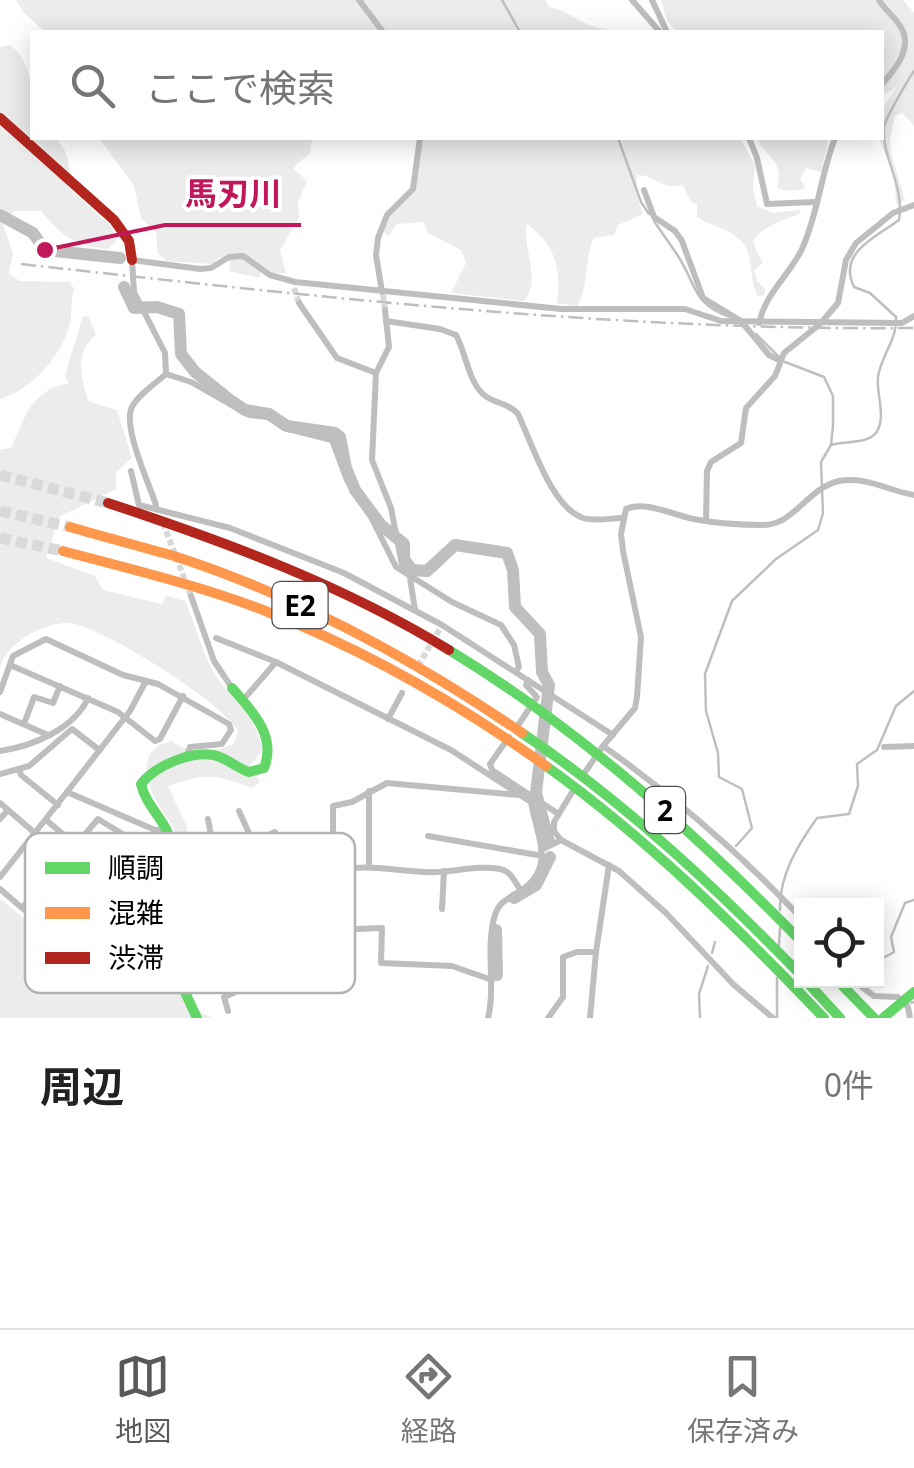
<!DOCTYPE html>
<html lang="ja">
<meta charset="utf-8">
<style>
:root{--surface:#fff;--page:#f2f2f2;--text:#222;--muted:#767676;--line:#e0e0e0;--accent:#595959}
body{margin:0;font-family:"Noto Sans","Noto Sans JP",sans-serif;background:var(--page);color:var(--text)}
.controls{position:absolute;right:30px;bottom:30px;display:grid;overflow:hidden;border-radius:0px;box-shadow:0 5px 25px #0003}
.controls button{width:90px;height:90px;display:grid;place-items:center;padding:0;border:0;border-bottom:2px solid var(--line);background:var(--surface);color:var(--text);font:50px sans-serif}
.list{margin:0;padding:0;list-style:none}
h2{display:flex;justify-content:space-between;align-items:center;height:130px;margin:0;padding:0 40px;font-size:42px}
h2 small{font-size:32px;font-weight:400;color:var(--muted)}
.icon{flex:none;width:55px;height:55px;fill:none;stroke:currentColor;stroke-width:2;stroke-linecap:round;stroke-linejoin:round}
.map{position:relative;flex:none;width:914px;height:1018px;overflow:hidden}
.search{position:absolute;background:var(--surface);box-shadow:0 5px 25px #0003;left:30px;right:30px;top:30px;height:110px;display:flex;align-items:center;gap:25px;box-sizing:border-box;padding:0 35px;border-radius:0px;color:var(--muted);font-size:38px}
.sheet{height:310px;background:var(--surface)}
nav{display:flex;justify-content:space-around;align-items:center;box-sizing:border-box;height:140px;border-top:2px solid var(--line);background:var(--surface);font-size:28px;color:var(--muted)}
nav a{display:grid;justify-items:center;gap:5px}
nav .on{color:var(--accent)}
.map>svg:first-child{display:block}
</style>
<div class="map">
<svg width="914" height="1018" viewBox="0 0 914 1018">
<rect width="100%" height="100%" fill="#fff"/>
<g fill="#ececec">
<path d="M 16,0 L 545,0 L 549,7 C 572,11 581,27 607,29 L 609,32 L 45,32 L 24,13 Z"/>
<polygon points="661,0 903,0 914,13 914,126 902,113 895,116 890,138 891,153 905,200 896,204 895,180 879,138 882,138 882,110 896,88 882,95 882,32 677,32 667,21"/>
<path d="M 11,45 C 37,68 32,106 32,138 L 55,138 C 70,153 71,166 68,187 L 112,227 L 116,241 L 108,249 C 77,247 60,235 41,211 L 15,211 L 2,222 L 13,253 L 9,274 L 20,281 L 70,282 L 74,289 C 70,302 73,315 69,327 C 60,358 31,390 0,399 L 0,47 Z"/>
<polygon points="99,138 312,138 310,153 293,168 307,181 298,202 299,218 280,250 286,273 275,273 263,267 259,278 229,271 230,263 222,256 212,264 166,261 157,252 157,234 141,218 134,186"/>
<path d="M 423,138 L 740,138 L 755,165 L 753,190 L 757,206 L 772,213 L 801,210 L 799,214 C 789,218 759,228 754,240 C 752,245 761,257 763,263 L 754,270 L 757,281 L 765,289 L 764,295 L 758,297 C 748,279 755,255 741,241 C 729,228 710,226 697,217 L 697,204 L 690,201 L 683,185 C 662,191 656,175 637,175 L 636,193 L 643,214 L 618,225 L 614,235 L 594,238 C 583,259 590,286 577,306 L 557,303 C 561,269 556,245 527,224 C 522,249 542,279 524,301 L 451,293 L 466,263 L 461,250 L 428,233 L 423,222 L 397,224 L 388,237 L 383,231 L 392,212 L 415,192 L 418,152 Z"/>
<path d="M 757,138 L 829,138 L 821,172 L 806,168 L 800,179 L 806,188 C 799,191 784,192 777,188 C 784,158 769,162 757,138 Z"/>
<path d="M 88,316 L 96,334 C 74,355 81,374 88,401 L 117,410 L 132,458 L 116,472 L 116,489 L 59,517 L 46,558 L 95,576 L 103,590 L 162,604 L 166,596 L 185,601 C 196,626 204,661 221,683 C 243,711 252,713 263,750 L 250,765 L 260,782 L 252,788 C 214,774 207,773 168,786 L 187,827 L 193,904 L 177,912 L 182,932 L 168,964 L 186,1006 L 213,1018 L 0,1018 L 0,899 L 40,931 L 57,936 C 77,928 96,924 117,927 C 130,929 139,933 152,933 C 162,910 182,886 182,861 C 183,817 137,801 149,755 L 159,745 L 172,741 C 190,755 214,752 234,744 L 238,731 C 225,704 100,625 69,623 C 44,622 8,642 0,666 L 0,450 L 11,448 C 26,417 29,391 69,383 L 65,378 C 69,357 78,338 82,317 Z"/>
</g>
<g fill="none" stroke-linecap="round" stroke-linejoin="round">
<g stroke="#bfbfbf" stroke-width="2.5">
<polyline points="502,0 520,32"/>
<polyline points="618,138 641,202 649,214"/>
<path d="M 654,221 C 662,233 670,244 678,256 C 697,285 692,304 730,317"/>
<polyline points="756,334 779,357"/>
<path d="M 831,445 C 844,441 867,444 876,433 C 887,417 876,395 878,377 C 881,356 898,338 896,317 L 870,293 L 854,287 C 837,252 877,237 899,220 C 905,186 881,156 884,127 C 885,119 908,80 914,71"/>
<polyline points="736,846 752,828 742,789 719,777 718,753 706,711 705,674 732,601 776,559 818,530 823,513 821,462 831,445 833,426 833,396 824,377 785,362"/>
<path d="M 780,910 C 779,875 798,845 817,818 L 849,814 L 858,786 L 857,764 L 877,750 L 896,706 L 914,691"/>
<polyline points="779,945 780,928"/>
<polyline points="712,953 715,942"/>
<polyline points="876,962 894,952 891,937 905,903 914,900"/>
<polyline points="777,978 777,1018"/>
<polyline points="911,1003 914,1002"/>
<polyline points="700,1018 699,994 708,966"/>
</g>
<g stroke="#bfbfbf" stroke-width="12">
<polyline points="0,215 33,233 45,250 120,258"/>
<polyline points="124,287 134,308 157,307 179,314 181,354 195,372 230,400 245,410 269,414 287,426 335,433 340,437 346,468 355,490 381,525 404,544 404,559 412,570 427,571 455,545 507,553 513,570 515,607 540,634 542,672 549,685 536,793 549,842"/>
<polyline points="514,898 536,885 550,857"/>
<polyline points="496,930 497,975"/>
</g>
<g stroke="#d9d9d9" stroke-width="6" stroke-dasharray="6 3" stroke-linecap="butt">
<polyline points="294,288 299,303"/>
<polyline points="383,295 385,310"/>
<polyline points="163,523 191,596"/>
<polyline points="418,666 442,625"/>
</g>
<g stroke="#d9d9d9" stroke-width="11" stroke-dasharray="11 5.5" stroke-linecap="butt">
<polyline points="0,475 108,503"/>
<polyline points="0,511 70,527"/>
<polyline points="0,538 63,551"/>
</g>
<g stroke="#bebebe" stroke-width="6">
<polyline points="359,0 383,32"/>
<polyline points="632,0 660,32"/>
<polyline points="652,0 667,32"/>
<path d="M 879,0 C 885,10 894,16 900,26 C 914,46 896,69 882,84"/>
<polyline points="749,138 757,158 767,204 815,202"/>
<polyline points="644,190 654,217 675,231 682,241 703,298 741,321 769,355 779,360"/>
<polyline points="382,292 376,255 378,238 387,215 413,189 420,138"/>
<polyline points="299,303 337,358 376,373"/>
<polyline points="385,310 389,347 376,373 372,460 391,508 403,570"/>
<path d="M 386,321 L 440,329 L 456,335 C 466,353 468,380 483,394 C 493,404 508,402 518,414 C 532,443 551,507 583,518 C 596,522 610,518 623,518"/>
<path d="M 759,323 C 766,292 789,276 802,249 C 818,214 821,174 835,138"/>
<polyline points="166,374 191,382 249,415 268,417 284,428 332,440 347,480 371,517 396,567 452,602 501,625 514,645 519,667 516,671"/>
<polyline points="131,471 139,505 230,528 344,573 442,625 613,735"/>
<path d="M 156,505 C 149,483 122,426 132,407 C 139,394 155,384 166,374 L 165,353 L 134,292 L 132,260 L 200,269 L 211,268 L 229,257 L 243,256 L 270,275 L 295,282 L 561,309 L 685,309 L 721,321 L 902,323 L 914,316"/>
<polyline points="706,521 707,471 711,462 741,443 746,408 775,376 784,353 820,324 838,303 846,260 856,243 893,213 914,205"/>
<polyline points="410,578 415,610"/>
<polyline points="191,596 214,661 232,688"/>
<polyline points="216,638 276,662"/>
<polyline points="10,665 118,712 155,741 160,739 183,696"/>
<polyline points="0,692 13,656 46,639 123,675 158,684 229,724 231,730 222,744 190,747 186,758"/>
<path d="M 243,700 L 276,662 L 451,750 L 531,802 C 537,838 558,869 516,894 C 505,900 499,903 495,915 C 485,947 496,985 488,1018"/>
<polyline points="0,714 48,735"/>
<polyline points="388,719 402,693"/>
<polyline points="24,724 34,697 53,703 60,686"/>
<polyline points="517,727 537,697 526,685 528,680"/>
<polyline points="509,737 490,764 492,770 557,813"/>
<path d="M 603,746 C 675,797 741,854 802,919"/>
<polyline points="884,747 914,746"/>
<path d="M 0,751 C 33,746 74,729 88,698"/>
<polyline points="19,769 21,775 58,805"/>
<polyline points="0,774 29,766 72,729 98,749"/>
<path d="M 581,778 L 603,746 L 635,708 L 637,697 L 641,637 L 623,551 L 621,534 L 626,509 C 645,500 673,515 693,519 C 715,523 739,525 762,525 C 794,526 807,488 839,481 C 866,476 889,491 914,495"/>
<polyline points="574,789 554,822 554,831 561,840 619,871 666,913 734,985 773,1018"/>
<polyline points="67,792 130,711 146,681"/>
<polyline points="0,803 36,834"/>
<polyline points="239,811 253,842"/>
<polyline points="0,819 8,810"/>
<polyline points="208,819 219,880 227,898"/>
<polyline points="46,820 99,864 74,893 51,874"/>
<polyline points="428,836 543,856"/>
<polyline points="543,849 561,840"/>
<polyline points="327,851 186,916 204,957 333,883 325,858 333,840 333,806 352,802 387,783 518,795"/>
<polyline points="214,860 275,832 287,867"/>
<polyline points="369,866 369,791"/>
<path d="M 330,873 C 367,860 401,874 438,872 C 458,871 480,865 500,869 C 511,871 515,882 521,891"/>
<polyline points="0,877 67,792 155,830 167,829"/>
<polyline points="333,883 349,930"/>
<path d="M 0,889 C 17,903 39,926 60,929 L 105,911 L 144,859 L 144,847 L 98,819 L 23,907"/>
<polyline points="442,909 444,871"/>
<polyline points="310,931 382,928 381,963 452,966 492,980"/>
<polyline points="220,948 229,968 234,993 224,997 228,1011"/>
<polyline points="854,981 874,996 898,997 908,1007 910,1018"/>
<polyline points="548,1018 563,997 563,957 577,952 596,952"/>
<polyline points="590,1018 596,952 609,865"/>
</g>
<g stroke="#63d668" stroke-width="10">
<path d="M 449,650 C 581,730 695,833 802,942"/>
<path d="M 522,733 C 626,803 715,887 802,976"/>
<path d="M 546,766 C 648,839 737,927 824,1018"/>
<polyline points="806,981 840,1018"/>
<polyline points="838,981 874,1018"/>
<path d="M 197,1018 L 177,975 L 146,932 C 146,902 174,879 172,848 C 170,823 146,808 141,784 C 155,766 190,751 213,755 C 226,757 236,768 249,772 L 264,768 C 277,736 252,711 232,688"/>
<polyline points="883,1018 914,992"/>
</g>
<g stroke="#ff974d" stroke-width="10">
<path d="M 70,527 C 104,537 139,546 174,556 C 298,596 415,660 522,733"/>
<path d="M 63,551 C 130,569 198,585 263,610 C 363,649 458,703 546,766"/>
</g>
<g stroke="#b3261e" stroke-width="10">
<polyline points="0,118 114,220 129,241 132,260"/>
<path d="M 108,503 C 226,542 343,585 449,650"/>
</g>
<path stroke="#bebebe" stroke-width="2.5" stroke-dasharray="15 5 2.5 5" stroke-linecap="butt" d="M 21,264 C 318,297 615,331 914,328"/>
</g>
<g text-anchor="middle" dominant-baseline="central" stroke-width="8" stroke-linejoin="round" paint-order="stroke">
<g fill="#fff" stroke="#4c4c4c" stroke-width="2.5">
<rect x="272.5" y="582" width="55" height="46" rx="8"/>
<rect x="645" y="787" width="40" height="46" rx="8"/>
</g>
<g font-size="28" font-weight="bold" fill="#000">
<text x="300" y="605">E2</text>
<text x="665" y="810">2</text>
</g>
</g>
<rect x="25" y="833" width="330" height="160" rx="15" fill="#fff" stroke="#b2b2b2" stroke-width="2.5"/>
<rect x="45" y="862" width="45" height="12" fill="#63d668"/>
<rect x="45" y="907" width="45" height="12" fill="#ff974d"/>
<rect x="45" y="952" width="45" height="12" fill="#b3261e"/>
<g font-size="28" fill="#000">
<text x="108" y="878">順調</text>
<text x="108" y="923">混雑</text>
<text x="108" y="968">渋滞</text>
</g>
<path fill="none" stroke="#c2185b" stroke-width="4" d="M45 250L165 225H301"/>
<circle fill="#c2185b" stroke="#fff" stroke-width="4" cx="45" cy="250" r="10"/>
<g font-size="32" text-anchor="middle" font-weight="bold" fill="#c2185b" stroke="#fff" stroke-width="8" stroke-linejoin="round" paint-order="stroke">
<text x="233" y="205">馬刃川</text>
</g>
</svg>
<div class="controls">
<button><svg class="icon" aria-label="locate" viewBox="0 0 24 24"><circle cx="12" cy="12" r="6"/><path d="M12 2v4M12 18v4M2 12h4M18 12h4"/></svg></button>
</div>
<div class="search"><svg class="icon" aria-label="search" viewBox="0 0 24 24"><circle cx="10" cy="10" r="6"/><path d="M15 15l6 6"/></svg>ここで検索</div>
</div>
<section class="sheet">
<h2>周辺<small>0件</small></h2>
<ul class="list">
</ul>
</section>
<nav>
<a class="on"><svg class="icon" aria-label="map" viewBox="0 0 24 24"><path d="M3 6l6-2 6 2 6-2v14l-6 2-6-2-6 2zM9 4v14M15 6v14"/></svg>地図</a>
<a><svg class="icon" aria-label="directions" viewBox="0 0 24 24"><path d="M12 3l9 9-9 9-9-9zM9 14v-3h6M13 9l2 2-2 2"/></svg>経路</a>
<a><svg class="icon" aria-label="saved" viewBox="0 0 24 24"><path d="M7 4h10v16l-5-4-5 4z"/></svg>保存済み</a>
</nav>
